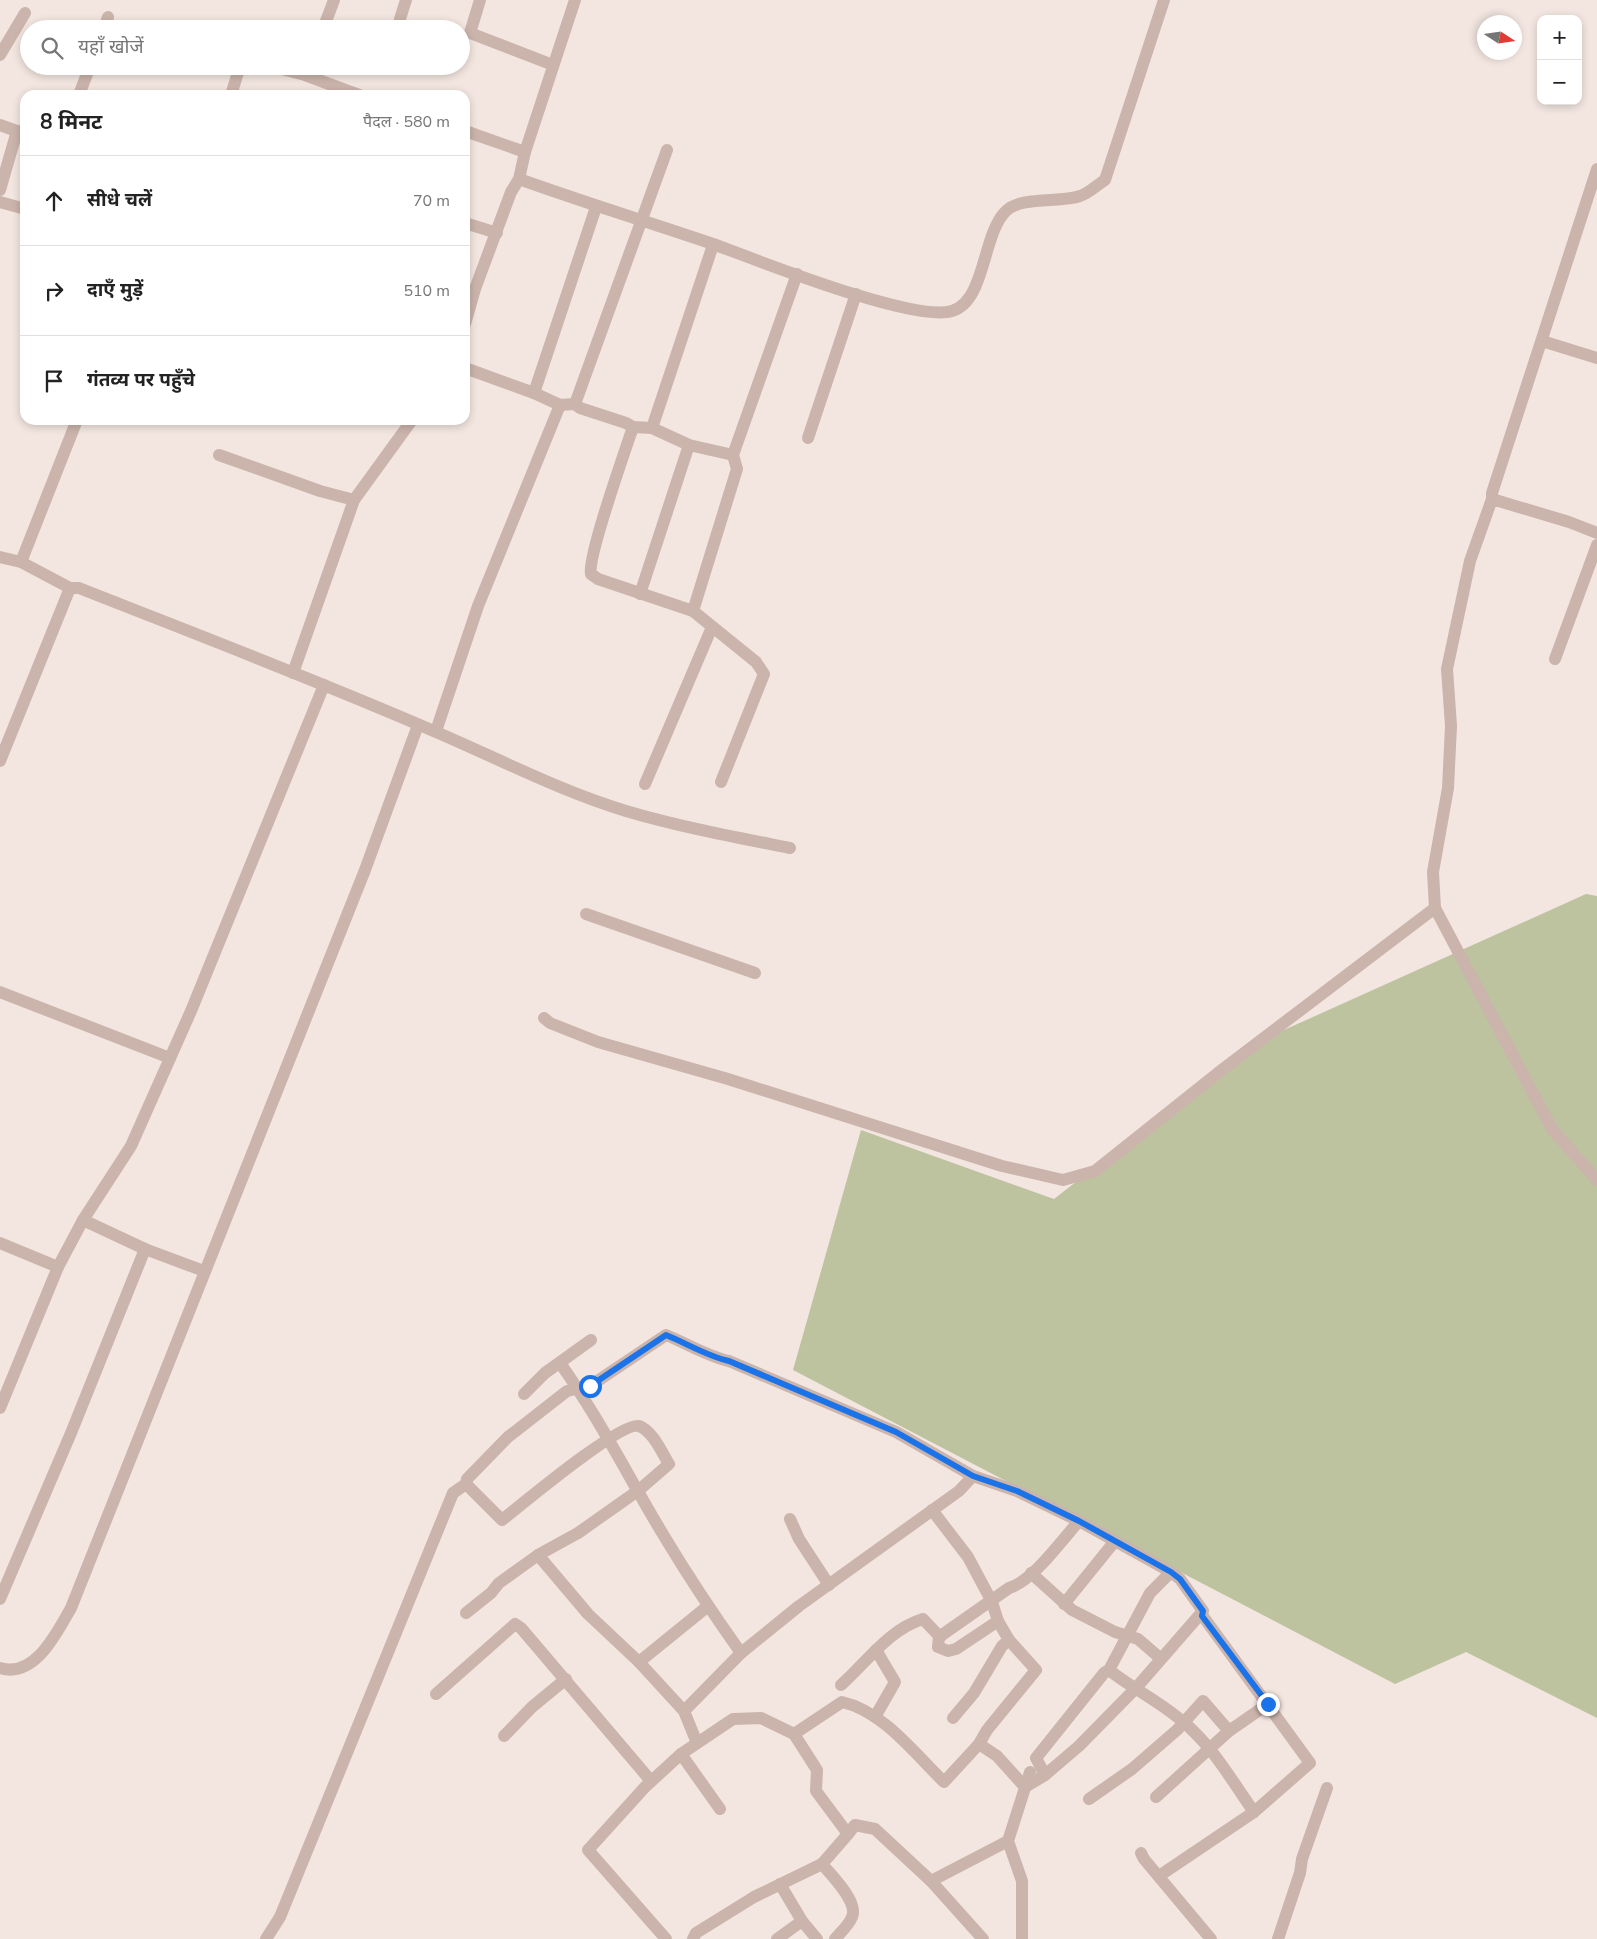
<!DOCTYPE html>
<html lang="hi">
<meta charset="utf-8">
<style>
:root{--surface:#fff;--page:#f2f2f2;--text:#222;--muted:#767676;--line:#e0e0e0}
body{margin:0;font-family:"Nunito Sans","Noto Sans Devanagari",sans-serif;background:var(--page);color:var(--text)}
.controls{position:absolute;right:15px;top:15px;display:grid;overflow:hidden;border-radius:10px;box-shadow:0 2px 8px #0003}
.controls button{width:45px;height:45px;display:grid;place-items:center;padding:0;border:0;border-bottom:1px solid var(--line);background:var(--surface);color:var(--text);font:25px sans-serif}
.compass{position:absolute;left:1477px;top:15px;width:45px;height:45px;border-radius:50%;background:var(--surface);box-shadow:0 2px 8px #0003;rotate:102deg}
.stop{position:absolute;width:15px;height:15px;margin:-11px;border:4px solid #1a73e8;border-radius:50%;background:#fff}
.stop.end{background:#1a73e8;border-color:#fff;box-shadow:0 1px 5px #0008}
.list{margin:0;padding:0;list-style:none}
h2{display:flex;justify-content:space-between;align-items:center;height:65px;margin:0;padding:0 20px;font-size:21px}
h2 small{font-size:16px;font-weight:400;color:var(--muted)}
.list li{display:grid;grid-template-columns:32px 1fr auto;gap:15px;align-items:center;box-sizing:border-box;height:90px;padding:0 20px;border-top:1px solid var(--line)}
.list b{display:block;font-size:19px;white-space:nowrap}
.list em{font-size:16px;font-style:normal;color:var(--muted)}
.icon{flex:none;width:28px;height:28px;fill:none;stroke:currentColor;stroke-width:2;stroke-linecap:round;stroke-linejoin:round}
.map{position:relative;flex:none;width:1597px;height:1939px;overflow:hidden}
.search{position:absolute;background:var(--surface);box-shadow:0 2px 8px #0003;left:20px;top:20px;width:450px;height:55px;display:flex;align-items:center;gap:12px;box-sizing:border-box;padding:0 18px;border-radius:28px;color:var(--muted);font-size:19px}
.panel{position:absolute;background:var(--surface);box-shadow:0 2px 8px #0003;left:20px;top:90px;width:450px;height:335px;border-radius:15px}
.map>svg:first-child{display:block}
</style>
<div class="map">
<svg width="1597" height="1939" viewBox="0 0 1597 1939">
<rect width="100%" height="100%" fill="#f3e6e0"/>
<polygon fill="#bdc29f" points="1586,894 1597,896 1597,1718 1466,1652 1395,1684 793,1370 861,1130 1054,1199 1253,1044"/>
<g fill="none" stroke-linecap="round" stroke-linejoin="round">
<g stroke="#cbb4ab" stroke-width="12">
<polyline points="480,0 470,33 553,65"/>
<polyline points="400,19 406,0"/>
<polyline points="104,29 108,17"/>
<polyline points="323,29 334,0"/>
<polyline points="0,55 25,13"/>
<polyline points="270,66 305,75 359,95"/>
<polyline points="79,95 90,66"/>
<polyline points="231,95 240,66"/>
<polyline points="0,125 25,134"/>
<polyline points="465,131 525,152"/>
<path d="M 519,179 C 583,202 648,222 713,244 C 757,260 914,323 952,311 C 986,301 982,234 1006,211 C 1021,196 1060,203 1080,196 C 1088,194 1097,185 1105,180 L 1164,0"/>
<polyline points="0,190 17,131"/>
<polyline points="0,202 25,209"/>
<polyline points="465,223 497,233"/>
<polyline points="465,324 475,289 511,192 519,179 525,152 575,0"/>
<polyline points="1542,341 1597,358"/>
<polyline points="465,368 534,393 560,405 575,404 580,408 626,423 633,427 652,428 689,445 733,455"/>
<polyline points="534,393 596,207"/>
<polyline points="575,404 667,150"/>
<path d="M 633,427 C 625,451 587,558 591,574 L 598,579 L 693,611 L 756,662 L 764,674 L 721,782"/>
<polyline points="652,428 713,245"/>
<polyline points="808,438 856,294"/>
<polyline points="219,455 320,491 354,500"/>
<polyline points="1492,499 1492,493 1597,169"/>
<polyline points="1597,533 1569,522 1492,499 1470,561 1447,669 1451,726 1448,788 1433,872 1435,908 1552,1129 1597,1180"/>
<path d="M 0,557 L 21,562 L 70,588 L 79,588 C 198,635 319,681 436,732 C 499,759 560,791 626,811 C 680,827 735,837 790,848"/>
<polyline points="21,562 77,420"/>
<polyline points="640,594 689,445"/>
<polyline points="693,611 737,469 733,455 797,274"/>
<polyline points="1555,659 1597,545"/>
<polyline points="293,673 354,500 412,420"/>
<polyline points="436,731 478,606 560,405"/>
<polyline points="0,761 70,588"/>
<polyline points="645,784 712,627"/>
<polyline points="586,914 755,973"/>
<polyline points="0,992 170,1058"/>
<polyline points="544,1018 550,1023 598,1042 728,1079 1002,1166 1063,1180 1095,1171 1223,1069 1435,908"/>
<polyline points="83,1220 145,1249 204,1271"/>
<polyline points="0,1243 58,1267"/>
<path d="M 560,1363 C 599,1418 629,1478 664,1536 C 688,1576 714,1615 741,1653"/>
<polyline points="524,1394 545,1373 591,1340"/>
<polyline points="0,1408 58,1267 83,1220 131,1146 191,1011 324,685"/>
<polyline points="790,1519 799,1539 829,1585"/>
<polyline points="538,1555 588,1614 639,1662 684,1711 697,1743"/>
<polyline points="1031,1573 1072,1610 1115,1632 1138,1639 1160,1658"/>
<polyline points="0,1599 71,1433 145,1249"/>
<polyline points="1064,1604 1115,1541"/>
<path d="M 466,1613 L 491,1593 L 499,1583 L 538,1555 L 578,1533 L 639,1490 L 669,1464 C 662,1453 653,1431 639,1426 C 621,1421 521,1505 502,1520 L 466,1484"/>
<path d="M 998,1621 L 956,1649 L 948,1651 L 938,1647 L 939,1637 L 1009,1588 C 1033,1581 1062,1540 1079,1521"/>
<polyline points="639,1662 708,1606"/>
<path d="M 0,1668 C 35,1679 57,1632 71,1608 L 365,870 L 418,725"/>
<path d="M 1109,1670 C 1133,1689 1159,1701 1182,1721 C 1212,1745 1232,1781 1254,1812"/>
<path d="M 841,1685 C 866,1663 889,1629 923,1619 L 940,1637"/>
<polyline points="436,1694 515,1624 521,1628 651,1781"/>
<polyline points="684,1711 741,1653 799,1606 959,1491 973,1476"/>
<polyline points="875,1717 895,1682 876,1650"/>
<polyline points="953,1718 974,1693 1002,1646 1009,1640"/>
<path d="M 794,1734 L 842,1702 C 883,1711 915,1754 944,1782 L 979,1744 L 987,1730 L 1036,1670 L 1009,1640 L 998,1621 L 992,1602 L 968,1557 L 932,1510"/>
<polyline points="504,1736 532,1707 566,1679"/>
<polyline points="681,1754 720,1809"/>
<polyline points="1045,1775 1036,1758 1104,1673 1109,1670 1150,1593 1171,1572"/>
<polyline points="1156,1797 1229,1731 1268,1704"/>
<polyline points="1089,1799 1132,1769 1177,1730 1203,1701 1229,1731"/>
<polyline points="1141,1853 1144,1859 1211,1939"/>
<path d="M 822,1864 C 831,1875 859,1902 852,1917 C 849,1925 841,1932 835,1939"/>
<polyline points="1159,1876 1254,1812 1310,1763 1202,1615"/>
<polyline points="931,1881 1008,1841"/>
<polyline points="780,1884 802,1921 817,1939"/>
<path d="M 266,1939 L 280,1917 L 453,1493 L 466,1484 L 467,1479 L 508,1437 L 567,1391 L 590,1386 L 666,1335 C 686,1343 709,1357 729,1361 L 896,1432 L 973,1476 L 1017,1491 L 1079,1521 L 1171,1572 L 1180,1579 L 1203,1611 L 1136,1688 L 1079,1746 L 1045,1775 L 1025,1787 L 997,1756 L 979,1744"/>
<polyline points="666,1939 588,1850 645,1787 681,1754 733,1719 761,1718 794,1734 817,1770 816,1791 848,1834 855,1825 875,1829 931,1881 983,1939"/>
<polyline points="693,1939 696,1933 754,1897 822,1864 848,1834"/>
<polyline points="777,1939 802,1921"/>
<polyline points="1022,1939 1022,1881 1008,1841 1030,1772"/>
<polyline points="1278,1939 1300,1873 1302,1859 1327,1788"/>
</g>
</g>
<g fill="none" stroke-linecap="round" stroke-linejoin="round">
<path stroke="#1a73e8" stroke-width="6" d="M 590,1386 L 666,1335 C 686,1343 709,1357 729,1361 L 896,1432 L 973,1476 L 1017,1491 L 1079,1521 L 1171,1572 L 1180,1579 L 1203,1611 L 1202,1616 L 1268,1704"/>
</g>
</svg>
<div class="controls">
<button>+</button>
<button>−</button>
</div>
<svg class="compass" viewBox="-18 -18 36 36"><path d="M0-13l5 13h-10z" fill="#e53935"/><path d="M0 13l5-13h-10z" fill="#767676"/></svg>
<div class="stop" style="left:590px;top:1386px"></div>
<div class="stop end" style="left:1268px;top:1704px"></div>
<div class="search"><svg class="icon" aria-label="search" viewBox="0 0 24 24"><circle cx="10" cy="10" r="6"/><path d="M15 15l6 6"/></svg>यहाँ खोजें</div>
<section class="panel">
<h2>8 मिनट<small>पैदल · 580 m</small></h2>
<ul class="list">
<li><svg class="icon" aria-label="ahead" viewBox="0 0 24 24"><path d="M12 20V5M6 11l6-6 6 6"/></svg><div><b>सीधे चलें</b></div><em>70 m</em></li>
<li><svg class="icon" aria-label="right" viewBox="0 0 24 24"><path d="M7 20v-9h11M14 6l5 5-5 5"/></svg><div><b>दाएँ मुड़ें</b></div><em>510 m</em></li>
<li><svg class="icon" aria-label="arrive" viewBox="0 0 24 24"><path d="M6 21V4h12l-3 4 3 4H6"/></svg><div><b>गंतव्य पर पहुँचे</b></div></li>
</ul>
</section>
</div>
